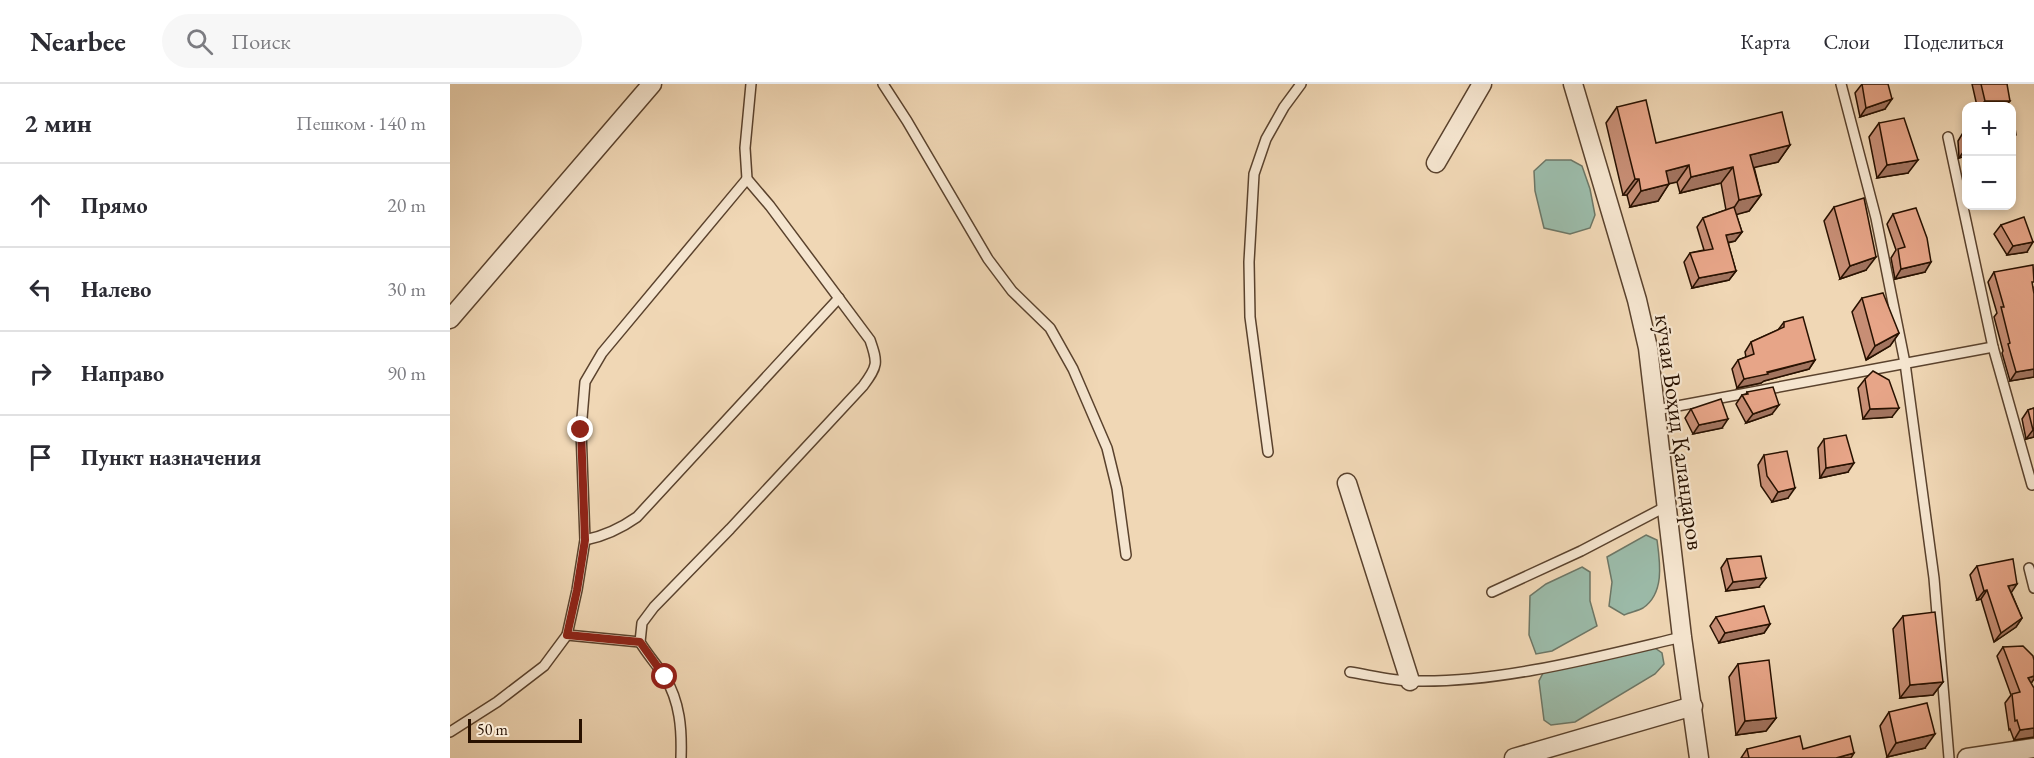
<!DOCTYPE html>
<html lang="ru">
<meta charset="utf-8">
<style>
:root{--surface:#fff;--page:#f7f7f7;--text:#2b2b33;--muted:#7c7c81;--line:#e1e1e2}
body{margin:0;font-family:"EB Garamond",serif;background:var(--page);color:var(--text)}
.controls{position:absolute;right:18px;top:18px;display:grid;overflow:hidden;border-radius:12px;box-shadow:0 3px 9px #0003}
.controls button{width:54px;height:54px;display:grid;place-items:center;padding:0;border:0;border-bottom:2px solid var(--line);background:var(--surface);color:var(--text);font:30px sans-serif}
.scale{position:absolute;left:18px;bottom:15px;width:114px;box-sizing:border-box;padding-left:6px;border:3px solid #281100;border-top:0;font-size:16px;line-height:21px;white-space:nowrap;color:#281100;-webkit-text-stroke:4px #f5e5cf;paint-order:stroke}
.stop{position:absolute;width:18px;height:18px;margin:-14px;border:4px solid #8f2418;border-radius:50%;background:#fff}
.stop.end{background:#8f2418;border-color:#fff;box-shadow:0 2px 6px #0008}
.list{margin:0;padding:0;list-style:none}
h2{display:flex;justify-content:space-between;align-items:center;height:78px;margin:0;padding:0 24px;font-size:26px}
h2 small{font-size:20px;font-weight:400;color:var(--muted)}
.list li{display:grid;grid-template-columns:39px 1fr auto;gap:18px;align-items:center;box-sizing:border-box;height:84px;padding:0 24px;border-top:2px solid var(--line)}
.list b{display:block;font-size:22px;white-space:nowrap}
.list em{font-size:20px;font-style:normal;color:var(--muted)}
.icon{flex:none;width:33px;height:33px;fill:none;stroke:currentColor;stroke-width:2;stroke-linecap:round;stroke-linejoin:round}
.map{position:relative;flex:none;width:1584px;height:674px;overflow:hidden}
header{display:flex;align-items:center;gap:36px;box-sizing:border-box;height:84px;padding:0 30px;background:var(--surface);border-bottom:2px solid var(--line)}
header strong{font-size:28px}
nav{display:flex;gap:33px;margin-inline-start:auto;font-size:21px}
.search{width:420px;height:54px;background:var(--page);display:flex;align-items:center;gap:15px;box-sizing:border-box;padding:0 21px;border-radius:33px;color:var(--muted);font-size:22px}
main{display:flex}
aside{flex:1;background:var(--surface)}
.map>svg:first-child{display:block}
</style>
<header>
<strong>Nearbee</strong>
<div class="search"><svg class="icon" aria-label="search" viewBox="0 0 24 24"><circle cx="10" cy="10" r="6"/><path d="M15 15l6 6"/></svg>Поиск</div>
<nav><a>Карта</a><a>Слои</a><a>Поделиться</a></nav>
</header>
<main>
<aside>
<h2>2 мин<small>Пешком · 140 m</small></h2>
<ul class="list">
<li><svg class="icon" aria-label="ahead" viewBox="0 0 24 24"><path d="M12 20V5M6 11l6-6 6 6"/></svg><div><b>Прямо</b></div><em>20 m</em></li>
<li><svg class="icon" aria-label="left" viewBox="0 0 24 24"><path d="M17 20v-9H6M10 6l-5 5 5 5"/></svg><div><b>Налево</b></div><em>30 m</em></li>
<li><svg class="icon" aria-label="right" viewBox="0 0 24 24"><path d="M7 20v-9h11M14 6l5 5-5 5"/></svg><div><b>Направо</b></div><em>90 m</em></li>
<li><svg class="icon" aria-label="arrive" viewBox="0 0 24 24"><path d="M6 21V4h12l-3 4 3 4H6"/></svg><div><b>Пункт назначения</b></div></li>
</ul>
</aside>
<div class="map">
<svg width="1584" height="674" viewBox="0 0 1584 674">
<rect width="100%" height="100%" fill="#f0d7b5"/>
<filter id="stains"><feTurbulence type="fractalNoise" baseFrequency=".00333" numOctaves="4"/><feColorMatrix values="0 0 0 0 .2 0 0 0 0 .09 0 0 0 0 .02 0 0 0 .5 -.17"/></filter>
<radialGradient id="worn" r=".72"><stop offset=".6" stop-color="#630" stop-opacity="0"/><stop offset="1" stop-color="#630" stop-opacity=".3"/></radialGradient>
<g fill="#9bbaa8" stroke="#6d7665" stroke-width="1.5">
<polygon points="1096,76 1121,76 1132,82 1140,105 1145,131 1140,144 1120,150 1094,144 1085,107 1084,87"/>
<path d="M 1196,451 L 1207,456 C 1210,478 1215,509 1193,524 C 1188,527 1180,528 1174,531 L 1159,522 L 1162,498 L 1157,473 Z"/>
<polygon points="1132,483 1140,488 1140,517 1147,542 1102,567 1086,570 1079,551 1080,512 1096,500"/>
<polygon points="1205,564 1212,569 1214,580 1205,590 1125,638 1101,641 1094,636 1089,597 1094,587"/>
</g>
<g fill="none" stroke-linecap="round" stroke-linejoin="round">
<defs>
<g id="lane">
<polyline points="433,0 457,37 538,175 562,207 600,244 623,285 657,364 667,405 676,471"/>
<polyline points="1391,0 1426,134 1455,279 1484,494 1499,674"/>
<polyline points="1498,53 1543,263 1582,401"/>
<polyline points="1206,326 1543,263"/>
<polyline points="818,368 800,233 799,178 804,90 816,55 834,23 851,0"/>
<path d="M 135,456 C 155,452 170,445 187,433 L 389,214"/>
<polyline points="1579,484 1584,504"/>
<polyline points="1042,508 1131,467 1217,422"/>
<polyline points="117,551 190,558"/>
<path d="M 900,588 C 920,591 942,597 964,597 C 1050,599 1147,573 1232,553"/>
<polyline points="0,648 47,618 94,582 117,551 127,506 135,456 131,346 135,298 152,269 297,95"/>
<path d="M 231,674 C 232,645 230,618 215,593 C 207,581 197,570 190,558 L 192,539 L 204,523 L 280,445 L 413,302 C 428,282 428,279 420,256 L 320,122 L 297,95 L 295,64 L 301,0"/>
</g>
<g id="street">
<polyline points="1123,0 1187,216 1198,264 1232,553 1249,674"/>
<polyline points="986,79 1032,0"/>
<polyline points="0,235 202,0"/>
<polyline points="897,399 960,597"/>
<polyline points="1064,674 1243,622"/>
<polyline points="1517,674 1584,664"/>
</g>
</defs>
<use href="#lane" stroke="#5a422d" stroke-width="12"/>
<use href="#street" stroke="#5a422d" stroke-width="21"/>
<use href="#lane" stroke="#f5e5cf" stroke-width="9"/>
<use href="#street" stroke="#f5e5cf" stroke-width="18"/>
</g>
<g fill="#c78e75" stroke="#281100" stroke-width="1.5">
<polygon points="1412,0 1435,25 1410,33 1405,9"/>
<polygon points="1522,0 1557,0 1556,22 1527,22"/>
<polygon points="1167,23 1206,59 1340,61 1328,78 1304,83 1311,111 1299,127 1286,130 1292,148 1285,157 1278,159 1286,187 1279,196 1242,204 1234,178 1240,169 1254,166 1247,143 1253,134 1276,126 1271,99 1230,109 1227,98 1219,99 1208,117 1180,123 1177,111 1173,111 1156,39"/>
<polygon points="1429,39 1458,89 1427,94 1419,53"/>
<polygon points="1514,47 1516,47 1516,72 1509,74 1508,57"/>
<polygon points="1384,123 1416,186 1390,195 1374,137"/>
<polygon points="1443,130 1475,188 1445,195 1441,174 1446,166 1437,140"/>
<polygon points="1551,141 1577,168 1557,171 1544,150"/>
<polygon points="1544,188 1583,203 1584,293 1560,297 1552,269 1553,267 1544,233 1547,229 1538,198"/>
<polygon points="1412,214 1449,249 1440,262 1416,276 1402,228"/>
<polygon points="1334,238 1365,276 1359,285 1314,297 1311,299 1287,304 1282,285 1288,276 1296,273 1295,268 1301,258 1328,246"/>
<polygon points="1415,295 1442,333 1413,335 1408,304"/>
<polygon points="1297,308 1322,330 1296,339 1286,320 1292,311 1296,310"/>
<polygon points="1584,324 1584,353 1576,355 1572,335 1578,326"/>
<polygon points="1241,325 1272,344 1243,350 1235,334"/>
<polygon points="1374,355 1398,388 1370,394 1368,364"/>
<polygon points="1314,371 1338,414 1322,418 1311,402 1308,381"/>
<polygon points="1277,475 1309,503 1276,507 1271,484"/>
<polygon points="1527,482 1561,508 1572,534 1566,543 1544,558 1531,515 1527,516 1520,491"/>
<polygon points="1453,532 1493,598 1483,611 1450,614 1443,545"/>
<polygon points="1266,533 1320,540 1314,549 1269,559 1260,542"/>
<polygon points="1553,563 1584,576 1584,595 1581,599 1583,653 1564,656 1560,645 1559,646 1555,619 1561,611 1547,572"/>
<polygon points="1288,580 1326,634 1316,647 1286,651 1279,593"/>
<polygon points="1439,628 1475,664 1437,673 1430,642"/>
<polygon points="1297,665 1353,665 1401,674 1291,674"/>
</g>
<g fill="#a2745f" stroke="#281100" stroke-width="1.5">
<polygon points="1442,15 1435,25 1410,33 1416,24"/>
<polygon points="1535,17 1560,17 1556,22 1530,22"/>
<polygon points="1340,61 1328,78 1289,87 1300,71"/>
<polygon points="1516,64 1516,72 1509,74"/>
<polygon points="1468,76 1458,89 1427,94 1437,81"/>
<polygon points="1239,81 1227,98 1204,103 1216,87"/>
<polygon points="1283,83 1271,99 1230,109 1241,93"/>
<polygon points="1185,95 1189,95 1177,111 1173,111"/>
<polygon points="1219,100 1208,117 1180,123 1191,107"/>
<polygon points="1311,111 1299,127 1278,133 1289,116"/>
<polygon points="1292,148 1285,157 1270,160 1276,151"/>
<polygon points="1583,158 1577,168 1557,171 1563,162"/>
<polygon points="1426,173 1416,186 1390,195 1400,182"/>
<polygon points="1481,178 1475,188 1445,195 1451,185"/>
<polygon points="1286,187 1279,196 1242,204 1249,194"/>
<polygon points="1449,249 1440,262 1416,276 1425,262"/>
<polygon points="1365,276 1359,285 1314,297 1311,299 1287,304 1294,295"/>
<polygon points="1584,285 1584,293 1560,297 1566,288"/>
<polygon points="1329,321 1322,330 1296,339 1303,330"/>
<polygon points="1449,324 1442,333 1413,335 1420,325"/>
<polygon points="1278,335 1272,344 1243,350 1249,341"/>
<polygon points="1584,345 1584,353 1576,355 1583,346"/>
<polygon points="1404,379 1398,388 1370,394 1376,384"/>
<polygon points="1345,404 1338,414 1322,418 1328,408"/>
<polygon points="1316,494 1309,503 1276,507 1283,498"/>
<polygon points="1567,500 1561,509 1558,502"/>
<polygon points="1537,506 1531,515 1527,516 1534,507"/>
<polygon points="1572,534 1566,543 1544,558 1551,549"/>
<polygon points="1320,540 1314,549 1269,559 1275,549"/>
<polygon points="1584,592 1584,595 1580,601 1578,594"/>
<polygon points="1493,598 1483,611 1450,614 1460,601"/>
<polygon points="1326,634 1316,647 1286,651 1295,637"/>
<polygon points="1584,644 1584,653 1564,656 1570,646"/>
<polygon points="1485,650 1475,664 1437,673 1446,659"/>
<polygon points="1404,669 1401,674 1386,674"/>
</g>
<g fill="#e7a588" stroke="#281100" stroke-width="1.5">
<polygon points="1412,0 1438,0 1442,15 1416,24"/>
<polygon points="1531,0 1557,0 1560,17 1535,17"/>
<polygon points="1196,16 1206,59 1332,28 1340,61 1300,71 1311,111 1289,116 1283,83 1241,93 1239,81 1216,87 1219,100 1191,107 1189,95 1185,95 1167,23"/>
<polygon points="1454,34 1468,76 1437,81 1429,39"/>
<polygon points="1564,37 1566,51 1562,52 1562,38"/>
<polygon points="1514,47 1516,47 1516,64"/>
<polygon points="1414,114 1426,173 1400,182 1384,123"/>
<polygon points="1284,123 1292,148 1276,151 1286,187 1249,194 1240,169 1263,165 1253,134"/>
<polygon points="1466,124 1477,154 1481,178 1451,185 1448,165 1455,163 1443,130"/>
<polygon points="1574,133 1583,158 1563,162 1551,141"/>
<polygon points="1583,181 1584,198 1582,198 1584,210 1584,285 1566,288 1558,260 1560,259 1551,223 1554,223 1544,188"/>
<polygon points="1433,209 1449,249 1425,262 1412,214"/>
<polygon points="1353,233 1365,276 1317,288 1318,290 1294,295 1288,276 1304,270 1301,258 1334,243 1334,238"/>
<polygon points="1423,287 1439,296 1449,324 1420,325 1415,295"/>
<polygon points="1323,303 1329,321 1303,330 1292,311 1298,310 1297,308"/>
<polygon points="1271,315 1278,335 1249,341 1241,325"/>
<polygon points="1584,324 1584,345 1583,346 1578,326"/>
<polygon points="1396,351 1404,379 1376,384 1374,355"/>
<polygon points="1337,367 1345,404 1328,408 1317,392 1314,371"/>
<polygon points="1311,472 1316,494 1283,498 1277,475"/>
<polygon points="1563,475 1567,500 1558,502 1572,534 1551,549 1537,506 1534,507 1527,482"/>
<polygon points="1314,522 1320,540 1275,549 1266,533"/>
<polygon points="1485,528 1493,598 1460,601 1453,532"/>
<polygon points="1573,562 1583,572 1584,576 1584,592 1578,594 1584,604 1584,644 1570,646 1567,636 1565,637 1562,610 1570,608 1553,563"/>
<polygon points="1319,576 1326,634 1295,637 1288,580"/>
<polygon points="1477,619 1485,650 1446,659 1439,628"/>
<polygon points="1350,652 1353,665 1400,652 1404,669 1386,674 1299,674 1297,665"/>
</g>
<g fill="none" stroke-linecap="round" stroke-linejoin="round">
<polyline stroke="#8f2418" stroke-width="8" points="131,346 135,456 127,506 117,551 190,558 215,593"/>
</g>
<g text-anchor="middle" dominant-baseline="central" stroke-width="4.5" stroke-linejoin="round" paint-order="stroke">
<g font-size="24" fill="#281100" stroke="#f5e5cf">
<text transform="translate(1230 348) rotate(82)">кӯчаи Воҳид Қаландаров</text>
</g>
</g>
<rect width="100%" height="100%" filter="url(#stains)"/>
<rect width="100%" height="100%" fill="url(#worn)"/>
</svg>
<div class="controls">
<button>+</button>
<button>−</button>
</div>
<div class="scale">50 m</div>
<div class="stop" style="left:215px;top:593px"></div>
<div class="stop end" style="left:131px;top:346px"></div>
</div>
</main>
